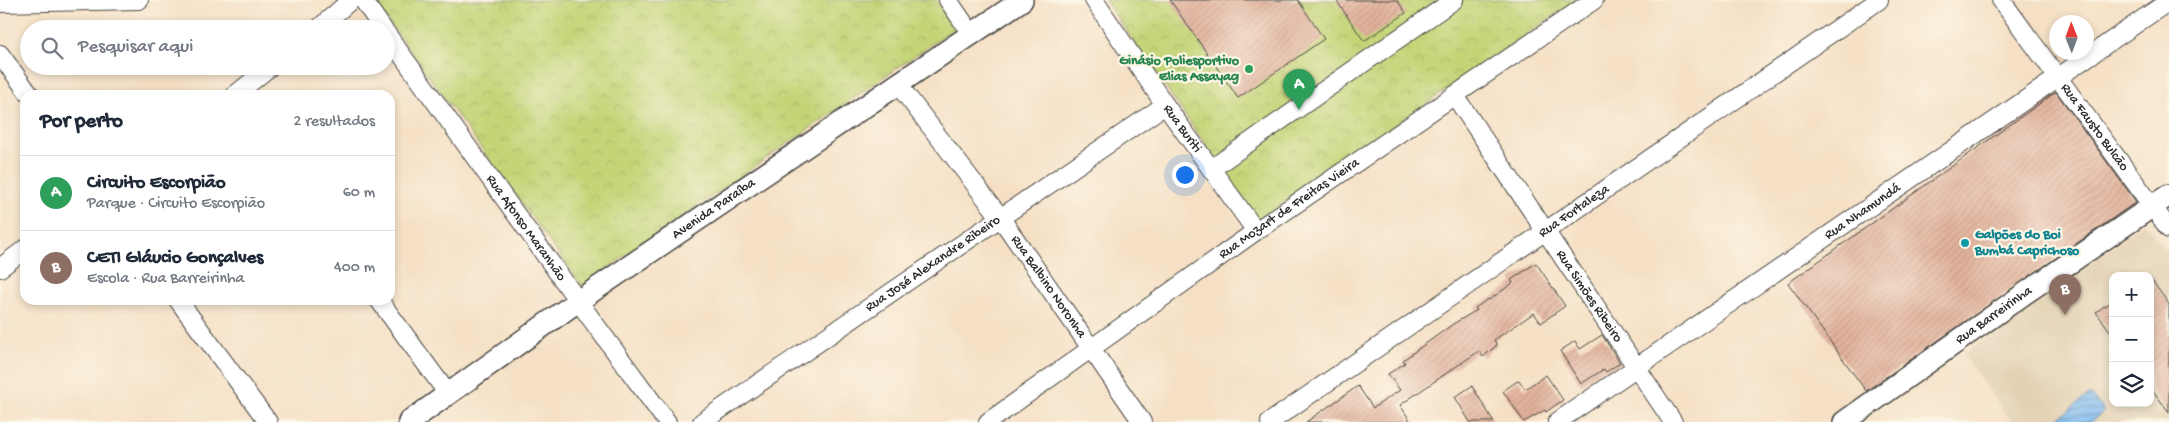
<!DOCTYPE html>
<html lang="pt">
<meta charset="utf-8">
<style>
:root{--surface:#fff;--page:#f6f6f7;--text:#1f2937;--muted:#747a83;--line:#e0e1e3;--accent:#7c3aed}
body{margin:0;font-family:"Gochi Hand",sans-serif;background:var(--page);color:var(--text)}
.controls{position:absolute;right:15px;bottom:15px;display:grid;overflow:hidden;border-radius:10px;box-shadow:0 2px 8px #0003}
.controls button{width:45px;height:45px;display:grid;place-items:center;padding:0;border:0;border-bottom:1px solid var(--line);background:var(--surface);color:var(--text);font:25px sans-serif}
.compass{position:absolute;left:2049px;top:15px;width:45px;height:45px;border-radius:50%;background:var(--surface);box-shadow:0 2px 8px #0003;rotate:359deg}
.you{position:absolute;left:1184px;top:174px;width:18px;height:18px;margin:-12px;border:4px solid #fff;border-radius:50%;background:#1a73e8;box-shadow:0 0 0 8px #1a73e833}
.badge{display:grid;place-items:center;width:32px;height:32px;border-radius:50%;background:var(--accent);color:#fff;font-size:16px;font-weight:700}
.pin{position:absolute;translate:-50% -41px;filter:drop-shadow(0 1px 2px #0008)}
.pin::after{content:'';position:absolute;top:26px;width:18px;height:15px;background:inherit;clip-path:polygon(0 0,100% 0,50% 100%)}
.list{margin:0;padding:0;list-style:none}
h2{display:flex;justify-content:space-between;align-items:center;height:65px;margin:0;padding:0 20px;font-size:21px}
h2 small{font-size:16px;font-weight:400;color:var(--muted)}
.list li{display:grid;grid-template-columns:32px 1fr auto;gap:15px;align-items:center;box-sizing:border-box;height:75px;padding:0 20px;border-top:1px solid var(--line)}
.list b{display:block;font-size:19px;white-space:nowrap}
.list p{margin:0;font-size:16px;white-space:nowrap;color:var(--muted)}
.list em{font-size:16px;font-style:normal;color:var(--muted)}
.icon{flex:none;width:28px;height:28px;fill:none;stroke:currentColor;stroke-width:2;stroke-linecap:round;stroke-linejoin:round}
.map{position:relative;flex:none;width:2169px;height:422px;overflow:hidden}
.search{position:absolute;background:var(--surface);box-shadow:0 2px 8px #0003;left:20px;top:20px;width:375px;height:55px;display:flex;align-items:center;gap:12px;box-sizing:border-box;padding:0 18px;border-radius:28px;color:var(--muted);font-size:19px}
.panel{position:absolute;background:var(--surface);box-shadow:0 2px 8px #0003;left:20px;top:90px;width:375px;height:215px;border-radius:15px}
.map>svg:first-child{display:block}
</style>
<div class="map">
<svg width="2169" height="422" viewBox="0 0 2169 422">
<defs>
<pattern id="park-crowns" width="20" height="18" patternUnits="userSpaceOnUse" patternTransform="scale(1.25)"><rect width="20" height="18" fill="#c4d578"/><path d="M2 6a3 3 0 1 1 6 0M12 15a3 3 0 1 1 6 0" fill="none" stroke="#a9b768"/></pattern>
<pattern id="water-rules" width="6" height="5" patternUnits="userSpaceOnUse" patternTransform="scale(1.25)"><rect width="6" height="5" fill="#7fbcf2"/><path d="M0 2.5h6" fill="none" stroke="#6899c4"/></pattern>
<pattern id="building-hatch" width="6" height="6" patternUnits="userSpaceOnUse" patternTransform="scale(1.25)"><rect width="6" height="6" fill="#e2b29c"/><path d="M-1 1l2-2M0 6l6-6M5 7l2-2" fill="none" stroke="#c29987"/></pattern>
</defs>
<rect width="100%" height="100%" fill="#fcf5e5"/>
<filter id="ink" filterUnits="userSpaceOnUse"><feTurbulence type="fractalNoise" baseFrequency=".02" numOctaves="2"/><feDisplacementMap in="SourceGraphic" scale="10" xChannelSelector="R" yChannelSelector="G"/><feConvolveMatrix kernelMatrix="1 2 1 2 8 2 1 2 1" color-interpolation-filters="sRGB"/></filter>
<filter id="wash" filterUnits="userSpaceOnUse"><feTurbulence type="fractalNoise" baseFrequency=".0096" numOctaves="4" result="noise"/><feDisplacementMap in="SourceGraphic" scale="20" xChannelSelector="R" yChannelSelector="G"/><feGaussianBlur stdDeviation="1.12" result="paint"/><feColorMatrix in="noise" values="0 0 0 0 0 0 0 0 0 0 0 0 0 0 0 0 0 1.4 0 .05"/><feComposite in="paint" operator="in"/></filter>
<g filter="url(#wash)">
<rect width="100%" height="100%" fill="#f5e0c5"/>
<path fill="#e3d1b4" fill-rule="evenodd" d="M 2145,222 L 2169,255 L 2169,422 L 2012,422 L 1963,355 ZM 2113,276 L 2150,276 L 2150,403 L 2113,403 Z"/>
<g fill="url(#park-crowns)" stroke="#788052">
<polygon points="373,0 936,0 956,27 582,286"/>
<polygon points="1105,0 1576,0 1258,220"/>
</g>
<polygon fill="url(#water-rules)" stroke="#55748e" points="2090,394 2104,411 2091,422 2054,422"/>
<g id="blocks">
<g fill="url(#building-hatch)">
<polygon points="1170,0 1298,0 1324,39 1238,98"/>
<polygon points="1336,0 1397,0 1406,13 1364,41"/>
<polygon points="2056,92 2136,202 1866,391 1788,283"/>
<polygon points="1536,263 1565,306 1541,323 1534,313 1494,340 1497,345 1483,357 1479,351 1400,405 1411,422 1306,422 1358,386 1373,408 1400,390 1388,374 1405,363 1403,360 1453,324 1477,310 1475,308 1488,299 1489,300 1513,283 1511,280"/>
<polygon points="2150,278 2169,304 2169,412 2150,387"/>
<polygon points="2113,300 2113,335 2096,312"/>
<polygon points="1602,335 1620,363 1606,372 1604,369 1581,384 1560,351 1575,341 1580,349"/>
<polygon points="1546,375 1563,400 1546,412 1545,410 1524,422 1503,391 1519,380 1525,389"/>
<polygon points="1472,386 1494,422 1470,422 1455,397"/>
</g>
</g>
</g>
<g filter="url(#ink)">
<use href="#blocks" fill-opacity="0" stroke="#494642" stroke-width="1"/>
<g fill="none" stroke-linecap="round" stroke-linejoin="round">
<defs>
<g id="minor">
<polyline points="363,0 383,29"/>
<polyline points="948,0 972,35"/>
<path id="s1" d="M 1094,0 L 1165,105 L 1256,231"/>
<path id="s2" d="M 2001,0 L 2169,229"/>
<polyline points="0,3 139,0"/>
<polyline points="318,29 351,0"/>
<path id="s3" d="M 386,33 L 578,301 L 667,422"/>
<polyline points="0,54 30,95"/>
<path id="s4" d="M 897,83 L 1000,217 L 1142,422"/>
<polyline points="235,95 271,66"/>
<path id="s5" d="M 1455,96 L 1673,422"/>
<polyline points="1211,169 1454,0"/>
<polyline points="0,268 25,249"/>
<polyline points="178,300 268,422"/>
<polyline points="379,300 448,394"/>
<path id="s6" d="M 702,422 L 1165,105"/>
<path id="s7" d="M 988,422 L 1256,231 L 1594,0"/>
<path id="s8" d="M 1270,422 L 1879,0"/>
<path id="s9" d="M 1557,422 L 2169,1"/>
</g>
<g id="tertiary">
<path id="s10" d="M 409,422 L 578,301 L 1022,0"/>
<path id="s11" d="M 1844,422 L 2024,294 L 2169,195"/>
</g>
</defs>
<use href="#minor" stroke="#494642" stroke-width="20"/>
<use href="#tertiary" stroke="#494642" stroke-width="24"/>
<use href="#minor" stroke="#fff" stroke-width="18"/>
<use href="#tertiary" stroke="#fff" stroke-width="21"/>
</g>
</g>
<circle fill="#2e9e5b" stroke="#fcf5e5" stroke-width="2" cx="1249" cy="69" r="5"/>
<circle fill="#0f9aa8" stroke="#fcf5e5" stroke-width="2" cx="1965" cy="243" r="5"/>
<g text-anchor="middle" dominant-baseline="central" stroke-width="4.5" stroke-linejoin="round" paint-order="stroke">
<g font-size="14" font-weight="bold" fill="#27864d" stroke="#fcf5e5" text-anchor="end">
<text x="1239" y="61">Ginásio Poliesportivo<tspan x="1239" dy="16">Elias Assayag</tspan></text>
</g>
<g font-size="14" fill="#2b2b2b" stroke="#fcf5e5">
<text stroke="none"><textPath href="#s2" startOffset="158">Rua Fausto Bulcão</textPath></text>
<text stroke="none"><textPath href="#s1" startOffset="156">Rua Buriti</textPath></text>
<text stroke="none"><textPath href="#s10" startOffset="372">Avenida Paraíba</textPath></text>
<text stroke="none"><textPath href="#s7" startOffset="369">Rua Mozart de Freitas Vieira</textPath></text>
<text stroke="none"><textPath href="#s9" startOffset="371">Rua Nhamundá</textPath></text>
<text stroke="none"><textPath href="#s8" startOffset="370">Rua Fortaleza</textPath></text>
<text stroke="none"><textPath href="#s3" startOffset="240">Rua Afonso Maranhão</textPath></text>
<text stroke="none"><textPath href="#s6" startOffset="280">Rua José Alexandre Ribeiro</textPath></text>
<text stroke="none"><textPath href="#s4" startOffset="254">Rua Balbino Noronha</textPath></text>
<text stroke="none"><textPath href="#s5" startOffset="241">Rua Simões Ribeiro</textPath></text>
<text stroke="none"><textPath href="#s11" startOffset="184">Rua Barreirinha</textPath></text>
</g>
<g font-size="14" font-weight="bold" fill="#0d838f" stroke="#fcf5e5" text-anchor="start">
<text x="1975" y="235">Galpões do Boi<tspan x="1975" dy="16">Bumbá Caprichoso</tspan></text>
</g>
</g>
</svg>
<div class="controls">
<button>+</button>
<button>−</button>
<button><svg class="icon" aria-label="layers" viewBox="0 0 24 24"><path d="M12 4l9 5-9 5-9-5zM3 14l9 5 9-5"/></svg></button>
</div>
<svg class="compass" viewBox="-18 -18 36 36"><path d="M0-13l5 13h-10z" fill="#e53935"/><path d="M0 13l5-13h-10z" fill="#747a83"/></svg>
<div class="you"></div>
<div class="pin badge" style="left:1299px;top:110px;background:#2e9e5b">A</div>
<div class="pin badge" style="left:2065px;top:315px;background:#8d6e63">B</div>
<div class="search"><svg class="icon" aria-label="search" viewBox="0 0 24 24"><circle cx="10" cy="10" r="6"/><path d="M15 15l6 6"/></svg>Pesquisar aqui</div>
<section class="panel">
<h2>Por perto<small>2 resultados</small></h2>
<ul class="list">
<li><span class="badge" style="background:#2e9e5b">A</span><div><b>Circuito Escorpião</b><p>Parque · Circuito Escorpião</p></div><em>60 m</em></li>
<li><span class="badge" style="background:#8d6e63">B</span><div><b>CETI Gláucio Gonçalves</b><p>Escola · Rua Barreirinha</p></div><em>400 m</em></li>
</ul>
</section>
</div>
